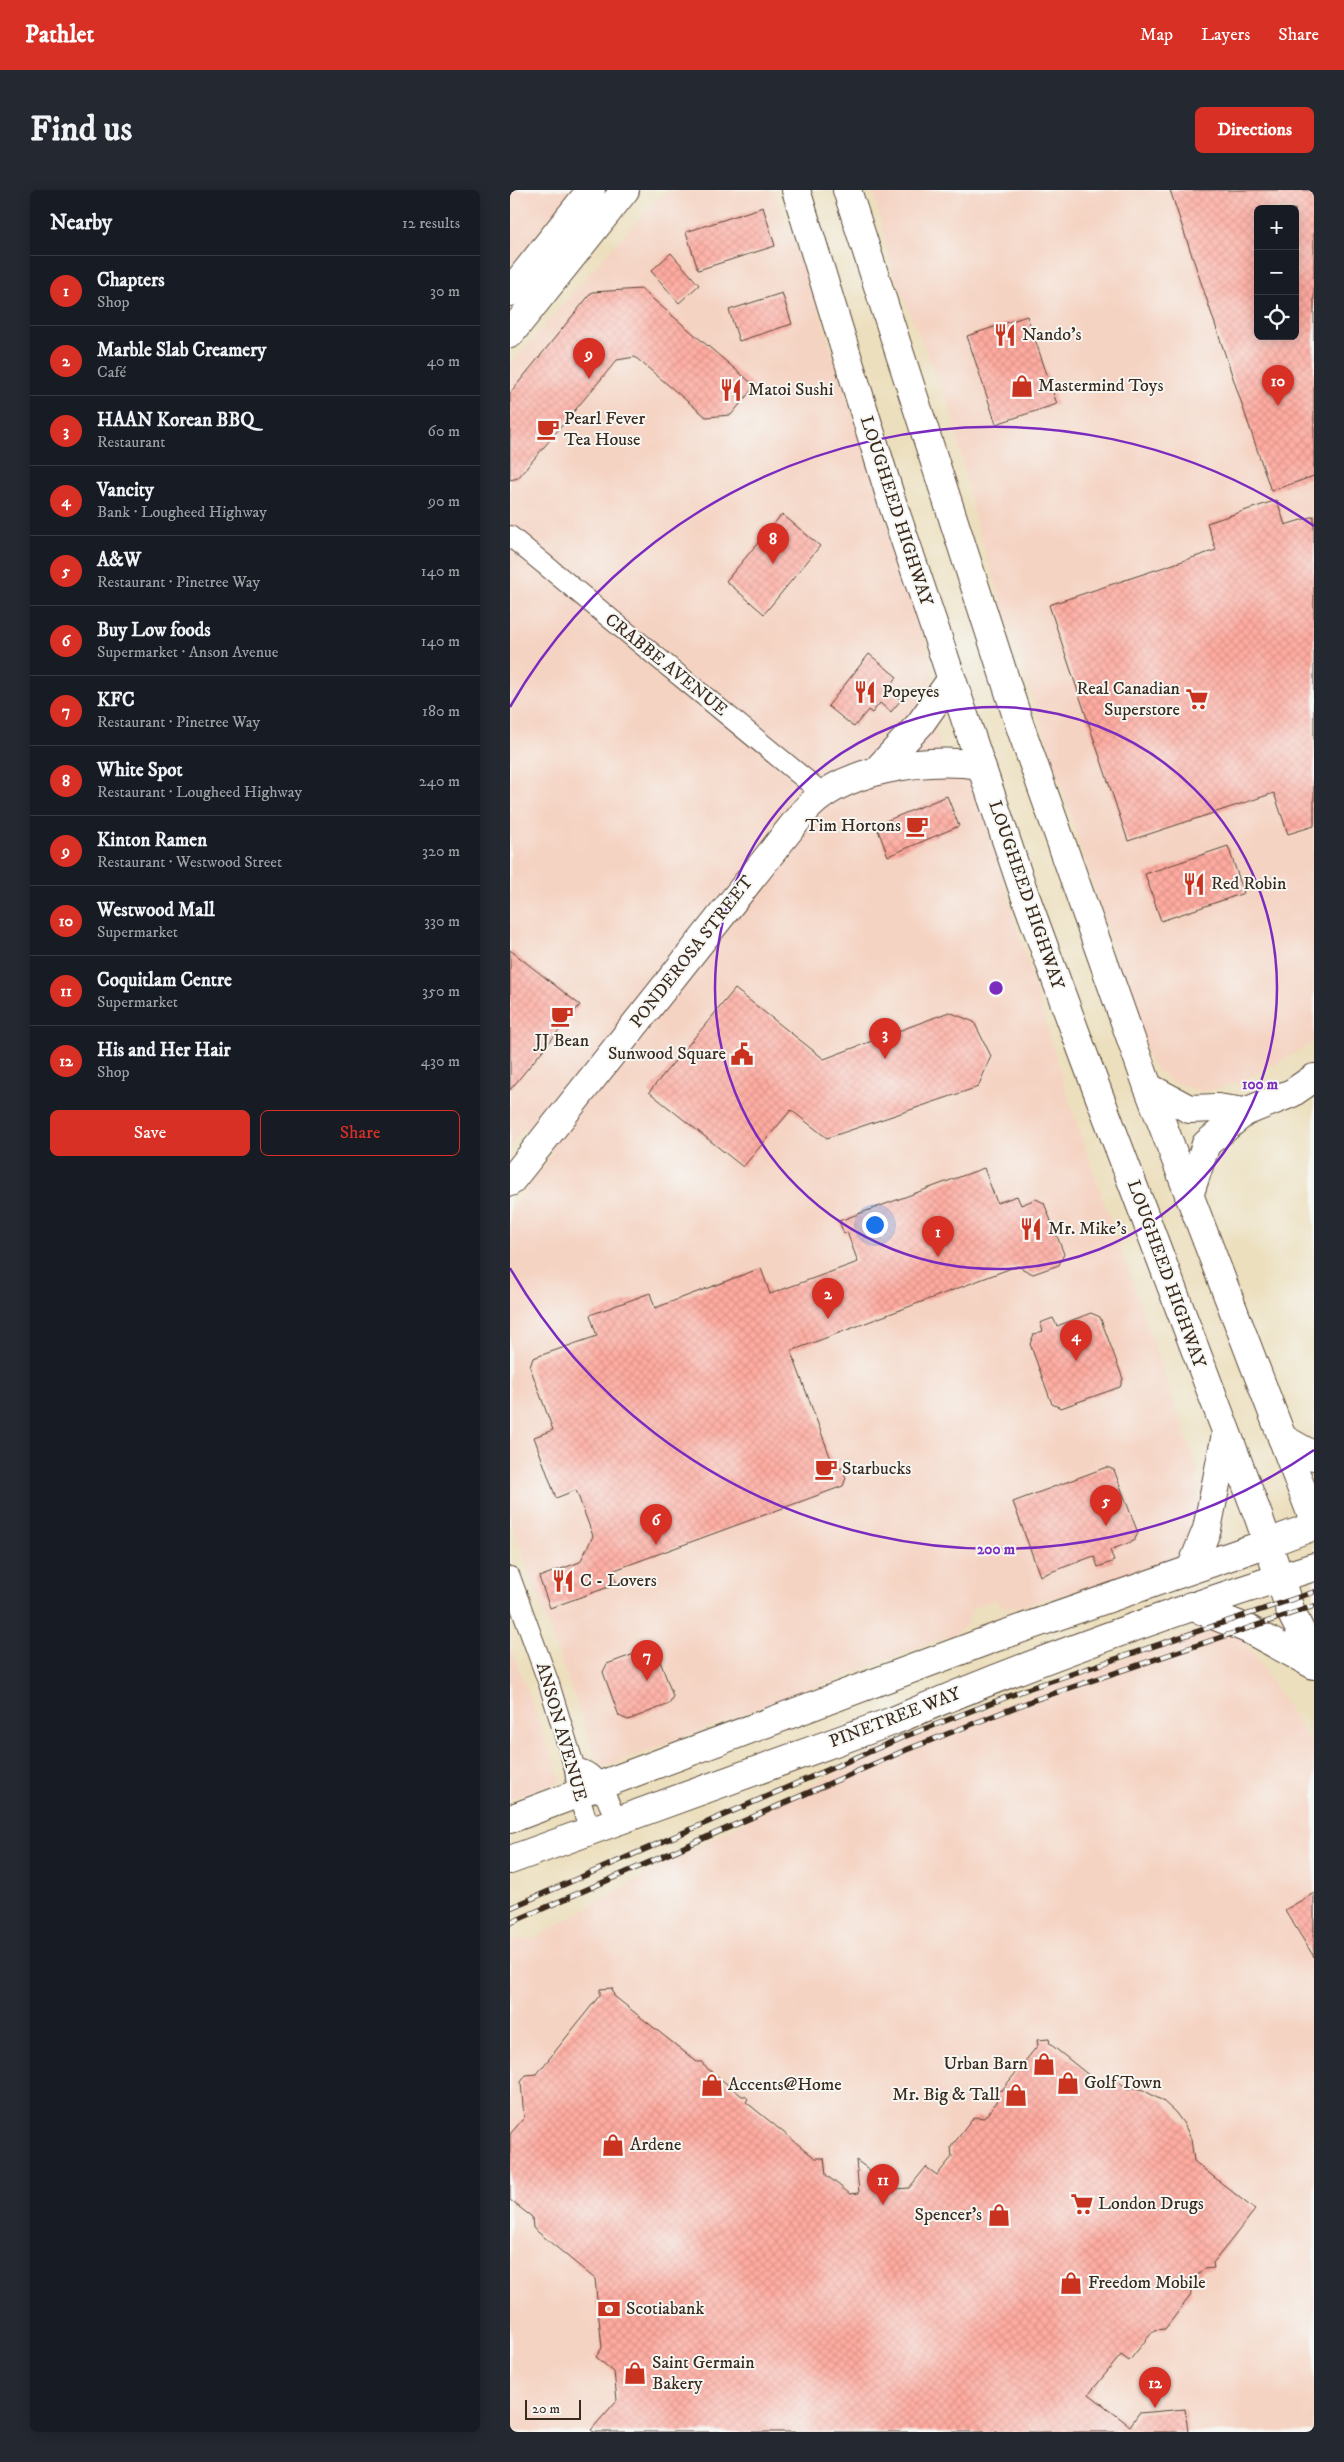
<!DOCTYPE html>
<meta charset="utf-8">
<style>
:root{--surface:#171b24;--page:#242831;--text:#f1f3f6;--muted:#9ea1a6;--line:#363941;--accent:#d93025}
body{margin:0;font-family:"IM FELL DW Pica",serif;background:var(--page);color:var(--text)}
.controls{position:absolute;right:15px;top:15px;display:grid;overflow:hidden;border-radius:8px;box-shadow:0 2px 12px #0003}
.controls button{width:45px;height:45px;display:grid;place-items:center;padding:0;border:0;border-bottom:1px solid var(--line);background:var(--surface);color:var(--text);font:25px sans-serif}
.scale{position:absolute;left:15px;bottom:12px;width:56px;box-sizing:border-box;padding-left:5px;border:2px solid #3b2a1e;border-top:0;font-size:14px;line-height:18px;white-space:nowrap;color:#3b2a1e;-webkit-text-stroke:4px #f6f6f2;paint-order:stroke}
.you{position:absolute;left:364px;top:1034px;width:18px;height:18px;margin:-12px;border:4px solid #fff;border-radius:50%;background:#1a73e8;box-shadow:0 0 0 8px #1a73e833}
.badge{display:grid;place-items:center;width:32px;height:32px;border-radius:50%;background:var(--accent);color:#fff;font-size:16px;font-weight:700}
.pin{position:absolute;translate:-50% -41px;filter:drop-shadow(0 1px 2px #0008)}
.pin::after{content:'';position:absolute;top:26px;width:18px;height:15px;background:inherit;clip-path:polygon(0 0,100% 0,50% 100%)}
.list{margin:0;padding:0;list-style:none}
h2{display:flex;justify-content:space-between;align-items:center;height:65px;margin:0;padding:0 20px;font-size:21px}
h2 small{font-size:16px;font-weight:400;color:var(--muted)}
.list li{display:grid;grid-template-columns:32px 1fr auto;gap:15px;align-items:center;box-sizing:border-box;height:70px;padding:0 20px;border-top:1px solid var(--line)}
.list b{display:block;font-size:19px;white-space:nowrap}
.list p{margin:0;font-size:16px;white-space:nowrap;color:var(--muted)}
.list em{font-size:16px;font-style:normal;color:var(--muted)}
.actions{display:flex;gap:10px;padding:15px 20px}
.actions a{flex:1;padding:11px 0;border:1px solid var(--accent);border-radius:8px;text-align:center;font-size:18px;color:var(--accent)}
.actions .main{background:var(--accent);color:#fff}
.icon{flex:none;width:28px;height:28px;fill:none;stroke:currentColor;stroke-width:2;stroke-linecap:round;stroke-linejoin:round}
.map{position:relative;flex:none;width:804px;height:2242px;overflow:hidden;border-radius:8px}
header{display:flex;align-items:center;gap:30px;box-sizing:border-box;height:70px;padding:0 25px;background:var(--accent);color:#fff}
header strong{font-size:24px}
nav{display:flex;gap:28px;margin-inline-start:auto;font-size:18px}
.intro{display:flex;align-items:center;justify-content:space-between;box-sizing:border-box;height:120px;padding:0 30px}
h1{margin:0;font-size:35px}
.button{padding:12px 22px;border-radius:8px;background:var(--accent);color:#fff;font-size:18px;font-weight:700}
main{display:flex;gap:30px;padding:0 30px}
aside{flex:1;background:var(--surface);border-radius:8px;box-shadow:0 2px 12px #0003}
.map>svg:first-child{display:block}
</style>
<header>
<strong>Pathlet</strong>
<nav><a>Map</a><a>Layers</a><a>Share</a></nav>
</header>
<div class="intro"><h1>Find us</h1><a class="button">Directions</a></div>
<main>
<aside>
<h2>Nearby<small>12 results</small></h2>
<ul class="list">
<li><span class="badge">1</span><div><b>Chapters</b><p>Shop</p></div><em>30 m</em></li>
<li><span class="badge">2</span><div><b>Marble Slab Creamery</b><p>Café</p></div><em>40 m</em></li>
<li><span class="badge">3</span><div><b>HAAN Korean BBQ</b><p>Restaurant</p></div><em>60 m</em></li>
<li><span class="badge">4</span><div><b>Vancity</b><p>Bank · Lougheed Highway</p></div><em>90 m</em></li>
<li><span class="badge">5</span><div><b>A&amp;W</b><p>Restaurant · Pinetree Way</p></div><em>140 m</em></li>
<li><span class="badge">6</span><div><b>Buy Low foods</b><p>Supermarket · Anson Avenue</p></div><em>140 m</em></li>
<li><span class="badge">7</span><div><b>KFC</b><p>Restaurant · Pinetree Way</p></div><em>180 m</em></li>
<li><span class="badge">8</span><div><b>White Spot</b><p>Restaurant · Lougheed Highway</p></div><em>240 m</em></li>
<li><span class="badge">9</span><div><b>Kinton Ramen</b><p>Restaurant · Westwood Street</p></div><em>320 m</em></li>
<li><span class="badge">10</span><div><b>Westwood Mall</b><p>Supermarket</p></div><em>330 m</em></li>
<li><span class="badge">11</span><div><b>Coquitlam Centre</b><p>Supermarket</p></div><em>350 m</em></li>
<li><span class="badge">12</span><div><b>His and Her Hair</b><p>Shop</p></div><em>430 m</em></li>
</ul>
<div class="actions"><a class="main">Save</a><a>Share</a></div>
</aside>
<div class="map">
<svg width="804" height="2242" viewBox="0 0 804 2242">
<defs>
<pattern id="building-cross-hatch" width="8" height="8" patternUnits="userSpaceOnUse" patternTransform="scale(1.25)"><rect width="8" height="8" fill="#ffaba0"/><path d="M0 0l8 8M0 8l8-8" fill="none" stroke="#db9389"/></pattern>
</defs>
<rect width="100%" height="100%" fill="#f6f6f2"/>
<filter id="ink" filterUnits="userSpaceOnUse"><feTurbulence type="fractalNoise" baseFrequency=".02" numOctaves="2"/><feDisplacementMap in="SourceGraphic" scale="10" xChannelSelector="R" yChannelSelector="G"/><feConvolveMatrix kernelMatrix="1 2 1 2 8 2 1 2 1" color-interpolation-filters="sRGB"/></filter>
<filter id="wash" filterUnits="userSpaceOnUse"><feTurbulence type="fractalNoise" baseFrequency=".0096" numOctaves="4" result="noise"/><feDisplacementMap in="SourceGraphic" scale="20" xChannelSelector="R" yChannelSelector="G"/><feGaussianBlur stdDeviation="1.12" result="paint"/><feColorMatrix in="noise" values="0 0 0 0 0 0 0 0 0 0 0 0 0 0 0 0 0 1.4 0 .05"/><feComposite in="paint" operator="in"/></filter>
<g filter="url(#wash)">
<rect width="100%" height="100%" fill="#ecdfbd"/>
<g fill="#f5d3c2" fill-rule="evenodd">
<polygon points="0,0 65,0 3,74 0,72"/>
<polygon points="156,0 263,0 298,86 423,477 420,503 417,511 437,580 453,586 466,600 558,908 686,1276 691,1313 674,1364 655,1377 508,1417 493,1417 484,1409 461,1419 458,1433 447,1443 90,1579 0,1329 0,1022 44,961 15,938 0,956 0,175 98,62"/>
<path d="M 363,0 L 804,0 L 804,852 L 736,890 L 694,902 L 661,892 L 640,872 L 466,333 L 441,221 L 383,83 ZM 748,19 L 785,19 L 785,146 L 748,146 Z"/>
<polygon points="720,1428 804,1558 804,2242 0,2242 0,1750 25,1748 144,1680 353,1567"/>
<polygon points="0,1455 51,1591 0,1610"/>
</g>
<g id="blocks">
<g fill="url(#building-cross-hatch)" fill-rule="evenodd">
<path d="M 660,0 L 804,0 L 804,286 L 761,301 ZM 748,19 L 785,19 L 785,146 L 748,146 Z"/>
<polygon points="253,17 265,56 188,80 176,42"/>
<polygon points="161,63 189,95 169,113 141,81"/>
<polygon points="131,99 245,196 221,225 196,227 125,167 107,170 8,288 0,290 0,203 82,102"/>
<polygon points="272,103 282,134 229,151 219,120"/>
<polygon points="517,126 547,214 486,234 457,146"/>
<polygon points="767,310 775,335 804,326 804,636 778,644 764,603 618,651 539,415 706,360 697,333"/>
<polygon points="272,324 310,356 254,424 216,391"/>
<polygon points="359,464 387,487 378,499 391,510 381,522 370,513 362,523 358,520 344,537 318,516"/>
<polygon points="437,606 449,636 378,666 366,635"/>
<polygon points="718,656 734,703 651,731 635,684"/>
<polygon points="0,760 70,815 0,900"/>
<polygon points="225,799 314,869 439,822 464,832 481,866 468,897 317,948 281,920 233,977 139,902"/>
<polygon points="474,978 487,1013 507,1006 511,1015 526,1009 534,1013 554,1064 549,1075 523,1084 507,1076 281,1161 325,1280 332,1278 336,1288 333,1296 102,1381 107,1394 40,1418 29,1387 70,1372 83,1346 66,1300 46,1308 24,1247 43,1240 20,1177 23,1168 87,1146 80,1125 140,1103 145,1118 251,1078 260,1104 348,1072 337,1042 334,1044 329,1031"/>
<polygon points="581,1123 590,1127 613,1189 610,1197 551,1218 542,1214 520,1154 524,1144 533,1141 530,1133 543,1128 547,1136"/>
<polygon points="597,1277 604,1280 628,1343 624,1351 600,1360 604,1371 588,1377 584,1366 530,1386 503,1312"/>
<polygon points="138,1459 147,1463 163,1506 159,1514 118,1530 109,1526 93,1482 97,1474"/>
<polygon points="804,1703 804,1767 775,1720"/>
<polygon points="102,1798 104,1806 187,1872 193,1872 193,1875 232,1906 235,1906 238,1909 236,1912 305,1968 314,1968 316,1985 340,2004 349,2003 346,1970 371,1988 372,2000 399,1998 416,1977 427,1985 442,1967 441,1957 464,1927 474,1928 487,1912 486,1901 492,1900 528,1855 527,1850 539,1849 540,1854 591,1895 599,1884 619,1900 621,1897 633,1900 653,1911 665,1922 674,1934 681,1949 684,1971 745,2020 703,2073 704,2078 693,2079 680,2095 681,2105 655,2139 644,2140 619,2171 611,2165 579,2204 620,2236 629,2223 675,2219 678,2242 84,2242 81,2240 107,2210 104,2182 86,2167 92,2158 85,2089 23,2038 22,2027 0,2010 0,1944 14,1928 11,1892 16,1885 27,1884 90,1805 90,1799"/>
</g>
</g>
</g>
<g filter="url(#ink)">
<use href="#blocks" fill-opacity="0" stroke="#564536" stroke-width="1"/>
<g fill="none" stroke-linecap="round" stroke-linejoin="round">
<defs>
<g id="street">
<polyline points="0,346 312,603"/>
<polyline points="0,1387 39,1494 65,1579 68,1604 80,1641"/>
<path d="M 65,1579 C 89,1579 98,1614 107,1631"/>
</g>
<g id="secondary">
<polyline points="0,102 81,0"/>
<polyline points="0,144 115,0"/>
<polyline points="366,581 410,534 441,490"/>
<polyline points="638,897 679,919 708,918 735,922"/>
<path d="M 0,992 L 292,624 C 329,578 416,567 471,575"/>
<polyline points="679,1006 696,954 735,922 782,903 804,888"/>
<polyline points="0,1629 487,1447 758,1353"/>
<path d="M 0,1670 L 383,1531 C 509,1477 639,1430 769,1388"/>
</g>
<g id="primary">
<polyline points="286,0 381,309 513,700 576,871 749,1328 781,1422 804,1468"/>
<polyline points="337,0 510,536 638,897 804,1331"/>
<polyline points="772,1248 804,1266"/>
<polyline points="758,1353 804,1336"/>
<polyline points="681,1379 697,1339 716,1244"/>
<polyline points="769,1388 804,1377"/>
<polyline points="681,1416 738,1439 804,1475"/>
</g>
</defs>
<use href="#street" stroke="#564536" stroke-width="22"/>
<use href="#secondary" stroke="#564536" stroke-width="30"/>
<use href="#primary" stroke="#564536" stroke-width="30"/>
<use href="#street" stroke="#fff" stroke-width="20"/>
<use href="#secondary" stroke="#fff" stroke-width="28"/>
<use href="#primary" stroke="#fff" stroke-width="28"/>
<defs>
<g id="rail">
<polyline points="0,1718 391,1548 520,1498 804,1402"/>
<polyline points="0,1733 396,1560 524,1510 804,1416"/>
</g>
</defs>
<use href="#rail" stroke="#3b2a1e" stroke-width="5.5"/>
<use href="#rail" stroke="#f6f6f2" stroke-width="4" stroke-dasharray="11" stroke-linecap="butt"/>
</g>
</g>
<g fill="none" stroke="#7b2cbf" stroke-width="2.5">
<circle cx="486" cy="798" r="281"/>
<path d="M804 1260A561 561 0 0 1 0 1078M0 517A561 561 0 0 1 804 336"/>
</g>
<defs>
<symbol id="restaurant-bare" viewBox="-9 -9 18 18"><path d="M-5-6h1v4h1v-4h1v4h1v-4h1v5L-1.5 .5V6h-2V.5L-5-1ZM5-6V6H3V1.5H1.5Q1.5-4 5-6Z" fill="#c8321e" stroke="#f6f6f2" stroke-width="2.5" paint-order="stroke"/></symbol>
<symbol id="shop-bare" viewBox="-9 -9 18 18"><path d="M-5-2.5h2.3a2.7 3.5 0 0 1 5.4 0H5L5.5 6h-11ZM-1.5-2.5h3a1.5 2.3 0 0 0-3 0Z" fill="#c8321e" stroke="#f6f6f2" stroke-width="2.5" paint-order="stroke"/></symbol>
<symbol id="cafe-bare" viewBox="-9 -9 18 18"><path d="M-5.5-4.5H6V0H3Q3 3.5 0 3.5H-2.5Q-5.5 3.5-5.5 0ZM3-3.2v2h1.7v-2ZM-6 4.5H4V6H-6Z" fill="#c8321e" stroke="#f6f6f2" stroke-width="2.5" paint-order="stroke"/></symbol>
<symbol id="supermarket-bare" viewBox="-9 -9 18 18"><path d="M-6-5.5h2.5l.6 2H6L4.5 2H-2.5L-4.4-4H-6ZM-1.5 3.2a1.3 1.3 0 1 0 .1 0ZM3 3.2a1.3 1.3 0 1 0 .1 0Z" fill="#c8321e" stroke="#f6f6f2" stroke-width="2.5" paint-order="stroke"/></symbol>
<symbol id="civic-bare" viewBox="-9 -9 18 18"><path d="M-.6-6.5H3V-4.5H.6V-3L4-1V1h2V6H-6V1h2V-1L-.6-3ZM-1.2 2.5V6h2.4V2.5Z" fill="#c8321e" stroke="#f6f6f2" stroke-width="2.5" paint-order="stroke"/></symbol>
<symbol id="bank-bare" viewBox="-9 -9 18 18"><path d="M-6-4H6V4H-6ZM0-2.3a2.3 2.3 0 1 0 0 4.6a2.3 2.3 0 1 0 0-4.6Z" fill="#c8321e" stroke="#f6f6f2" stroke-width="2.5" paint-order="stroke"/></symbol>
</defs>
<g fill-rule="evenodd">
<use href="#restaurant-bare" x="479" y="129" width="32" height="32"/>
<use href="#shop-bare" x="496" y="180" width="32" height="32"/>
<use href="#restaurant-bare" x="205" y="184" width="32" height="32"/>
<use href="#cafe-bare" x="22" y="223" width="32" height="32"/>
<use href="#restaurant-bare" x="339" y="486" width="32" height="32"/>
<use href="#supermarket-bare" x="671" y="493" width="32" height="32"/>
<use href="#cafe-bare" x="391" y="620" width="32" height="32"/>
<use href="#restaurant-bare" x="668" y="678" width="32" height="32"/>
<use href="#cafe-bare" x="36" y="810" width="32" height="32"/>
<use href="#civic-bare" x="216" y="848" width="32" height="32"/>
<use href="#restaurant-bare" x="505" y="1023" width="32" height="32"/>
<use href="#cafe-bare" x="300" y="1263" width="32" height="32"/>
<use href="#restaurant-bare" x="37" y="1375" width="32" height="32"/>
<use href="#shop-bare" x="518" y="1858" width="32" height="32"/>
<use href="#shop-bare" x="542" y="1877" width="32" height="32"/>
<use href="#shop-bare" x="186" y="1879" width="32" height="32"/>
<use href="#shop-bare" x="490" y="1889" width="32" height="32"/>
<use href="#shop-bare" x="87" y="1939" width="32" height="32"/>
<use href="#supermarket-bare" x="556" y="1998" width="32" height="32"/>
<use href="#shop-bare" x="473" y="2009" width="32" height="32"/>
<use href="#shop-bare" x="545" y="2077" width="32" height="32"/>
<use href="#bank-bare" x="83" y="2103" width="32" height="32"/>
<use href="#shop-bare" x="109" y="2167" width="32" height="32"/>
</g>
<g text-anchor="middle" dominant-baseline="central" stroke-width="4" stroke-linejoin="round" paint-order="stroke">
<g font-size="18" fill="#3b2a1e" stroke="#f6f6f2" text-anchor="start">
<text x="512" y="145">Nando's</text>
<text x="528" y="196">Mastermind Toys</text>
<text x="238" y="200">Matoi Sushi</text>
<text x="54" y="229">Pearl Fever<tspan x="54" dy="21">Tea House</tspan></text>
<text x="670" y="499" text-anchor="end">Real Canadian<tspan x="670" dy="21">Superstore</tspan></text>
<text x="372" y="502">Popeyes</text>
<text x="391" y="636" text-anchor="end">Tim Hortons</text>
<text x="701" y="694">Red Robin</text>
<text x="52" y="851" text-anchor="middle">JJ Bean</text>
<text x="216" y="864" text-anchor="end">Sunwood Square</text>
<text x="538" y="1039">Mr. Mike's</text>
<text x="332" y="1279">Starbucks</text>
<text x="70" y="1391">C - Lovers</text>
<text x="518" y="1874" text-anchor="end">Urban Barn</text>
<text x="574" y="1893">Golf Town</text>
<text x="218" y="1895">Accents@Home</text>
<text x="490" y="1905" text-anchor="end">Mr. Big &amp; Tall</text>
<text x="120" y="1955">Ardene</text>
<text x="588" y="2014">London Drugs</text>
<text x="472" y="2025" text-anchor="end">Spencer's</text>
<text x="578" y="2093">Freedom Mobile</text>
<text x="116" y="2119">Scotiabank</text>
<text x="142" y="2173">Saint Germain<tspan x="142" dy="21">Bakery</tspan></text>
</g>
<g font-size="18" fill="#3b2a1e" stroke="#f6f6f2">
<text transform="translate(386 321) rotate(72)">LOUGHEED HIGHWAY</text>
<text transform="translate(156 475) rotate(39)">CRABBE AVENUE</text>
<text transform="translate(516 705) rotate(71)">LOUGHEED HIGHWAY</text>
<text transform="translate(182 762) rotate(-52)">PONDEROSA STREET</text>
<text transform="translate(656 1084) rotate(70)">LOUGHEED HIGHWAY</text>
<text transform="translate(385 1528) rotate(-21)">PINETREE WAY</text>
<text transform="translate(51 1542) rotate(74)">ANSON AVENUE</text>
</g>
</g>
<circle cx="486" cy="798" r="8" fill="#7b2cbf" stroke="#f6f6f2" stroke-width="2.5"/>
<g font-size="15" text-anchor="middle" font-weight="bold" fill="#7b2cbf" stroke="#f6f6f2" stroke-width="4" stroke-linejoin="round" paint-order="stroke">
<text x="750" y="899">100 m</text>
<text x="486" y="1364">200 m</text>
</g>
</svg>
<div class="controls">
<button>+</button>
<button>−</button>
<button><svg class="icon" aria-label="locate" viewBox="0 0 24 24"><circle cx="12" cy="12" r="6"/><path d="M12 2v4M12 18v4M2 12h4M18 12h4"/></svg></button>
</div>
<div class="scale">20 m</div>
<div class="you"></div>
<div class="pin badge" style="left:428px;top:1067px">1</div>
<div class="pin badge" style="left:318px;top:1129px">2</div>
<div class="pin badge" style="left:375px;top:869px">3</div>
<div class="pin badge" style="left:566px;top:1171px">4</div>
<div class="pin badge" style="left:596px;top:1336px">5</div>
<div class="pin badge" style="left:146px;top:1355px">6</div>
<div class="pin badge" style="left:137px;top:1491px">7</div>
<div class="pin badge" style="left:263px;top:374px">8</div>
<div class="pin badge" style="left:79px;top:189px">9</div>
<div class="pin badge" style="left:768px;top:216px">10</div>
<div class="pin badge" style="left:373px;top:2015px">11</div>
<div class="pin badge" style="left:645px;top:2218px">12</div>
</div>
</main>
